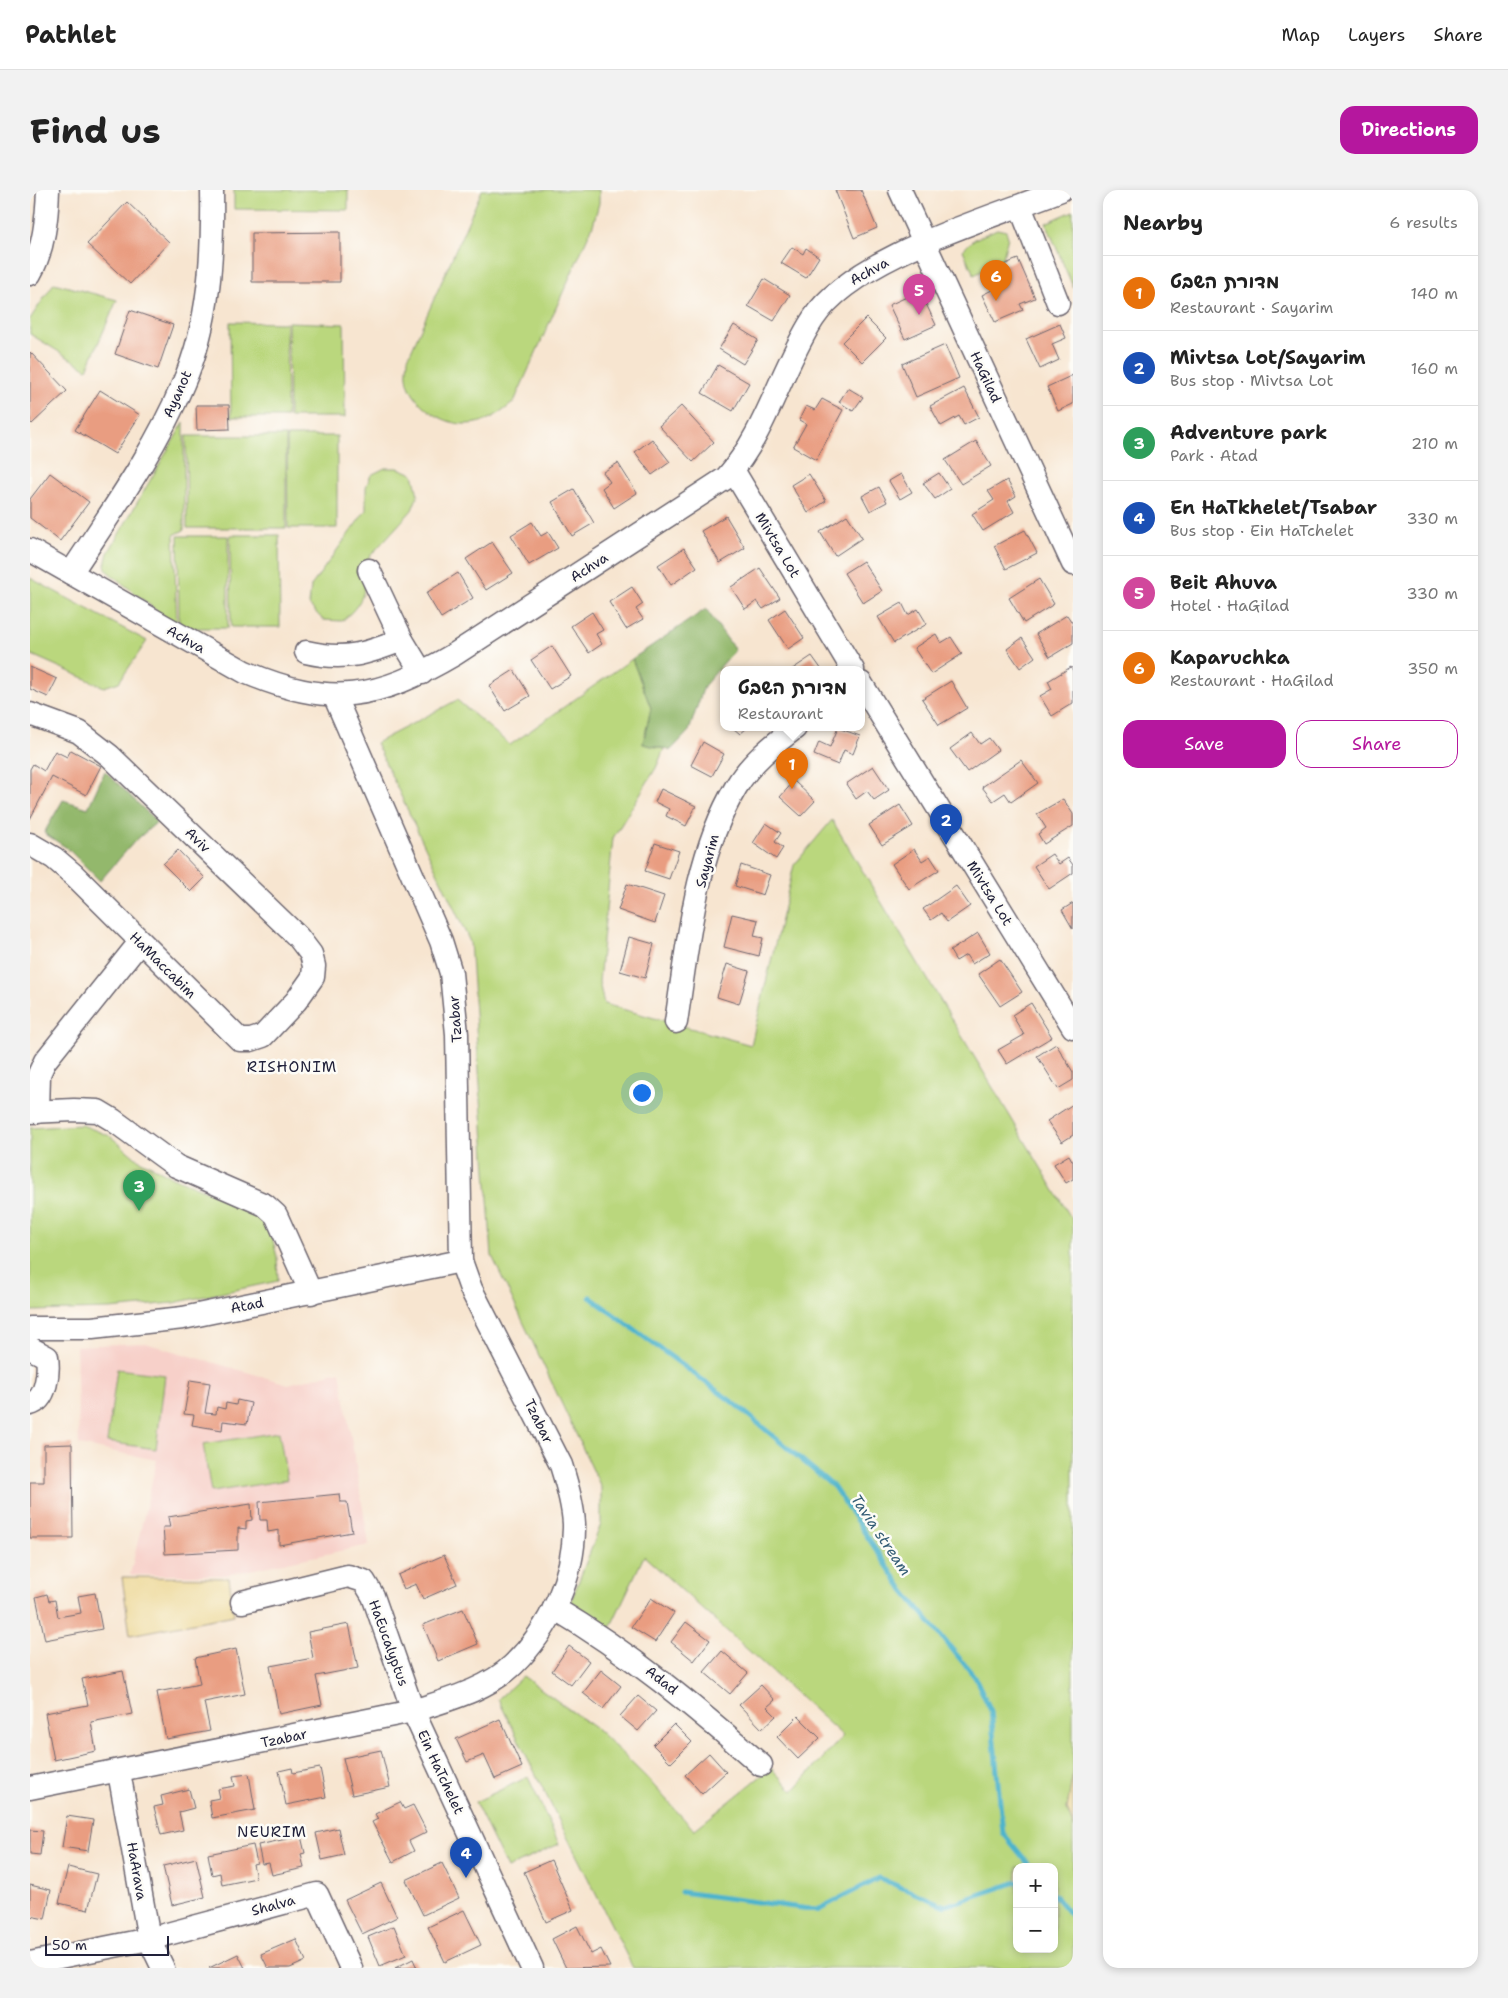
<!DOCTYPE html>
<meta charset="utf-8">
<style>
:root{--surface:#fff;--page:#f2f2f2;--text:#222;--muted:#767676;--line:#e0e0e0;--accent:#b5179e}
body{margin:0;font-family:"Shantell Sans","Playpen Sans Hebrew",sans-serif;background:var(--page);color:var(--text)}
.controls{position:absolute;right:15px;bottom:15px;display:grid;overflow:hidden;border-radius:10px;box-shadow:0 2px 8px #0003}
.controls button{width:45px;height:45px;display:grid;place-items:center;padding:0;border:0;border-bottom:1px solid var(--line);background:var(--surface);color:var(--text);font:25px sans-serif}
.scale{position:absolute;left:15px;bottom:12px;width:124px;box-sizing:border-box;padding-left:5px;border:2px solid #22223b;border-top:0;font-size:14px;line-height:18px;white-space:nowrap;color:#22223b;-webkit-text-stroke:4px #fdfcf7;paint-order:stroke}
.you{position:absolute;left:611px;top:902px;width:18px;height:18px;margin:-12px;border:4px solid #fff;border-radius:50%;background:#1a73e8;box-shadow:0 0 0 8px #1a73e833}
.badge{display:grid;place-items:center;width:32px;height:32px;border-radius:50%;background:var(--accent);color:#fff;font-size:16px;font-weight:700}
.pin{position:absolute;translate:-50% -41px;filter:drop-shadow(0 1px 2px #0008)}
.pin::after{content:'';position:absolute;top:26px;width:18px;height:15px;background:inherit;clip-path:polygon(0 0,100% 0,50% 100%)}
.popup{position:absolute;left:690px;top:476px;width:145px;height:65px;box-sizing:border-box;display:grid;place-content:center;border-radius:10px;background:var(--surface);filter:drop-shadow(0 1px 4px #0005);font-size:16px;white-space:nowrap;color:var(--muted)}
.popup b{font-size:19px;color:var(--text)}
.popup::after{content:'';position:absolute;left:50%;top:100%;margin-left:-10px;border:10px solid transparent;border-top-color:var(--surface)}
.list{margin:0;padding:0;list-style:none}
h2{display:flex;justify-content:space-between;align-items:center;height:65px;margin:0;padding:0 20px;font-size:21px}
h2 small{font-size:16px;font-weight:400;color:var(--muted)}
.list li{display:grid;grid-template-columns:32px 1fr auto;gap:15px;align-items:center;box-sizing:border-box;height:75px;padding:0 20px;border-top:1px solid var(--line)}
.list b{display:block;font-size:19px;white-space:nowrap}
.list p{margin:0;font-size:16px;white-space:nowrap;color:var(--muted)}
.list em{font-size:16px;font-style:normal;color:var(--muted)}
.actions{display:flex;gap:10px;padding:15px 20px}
.actions a{flex:1;padding:11px 0;border:1px solid var(--accent);border-radius:15px;text-align:center;font-size:18px;color:var(--accent)}
.actions .main{background:var(--accent);color:#fff}
.map{position:relative;flex:none;width:1043px;height:1778px;overflow:hidden;border-radius:15px}
header{display:flex;align-items:center;gap:30px;box-sizing:border-box;height:70px;padding:0 25px;background:var(--surface);border-bottom:1px solid var(--line)}
header strong{font-size:24px}
nav{display:flex;gap:28px;margin-inline-start:auto;font-size:18px}
.intro{display:flex;align-items:center;justify-content:space-between;box-sizing:border-box;height:120px;padding:0 30px}
h1{margin:0;font-size:35px}
.button{padding:12px 22px;border-radius:15px;background:var(--accent);color:#fff;font-size:18px;font-weight:700}
main{display:flex;gap:30px;padding:0 30px}
aside{flex:1;background:var(--surface);border-radius:15px;box-shadow:0 2px 8px #0003}
.map>svg:first-child{display:block}
</style>
<header>
<strong>Pathlet</strong>
<nav><a>Map</a><a>Layers</a><a>Share</a></nav>
</header>
<div class="intro"><h1>Find us</h1><a class="button">Directions</a></div>
<main>
<div class="map">
<svg width="1043" height="1778" viewBox="0 0 1043 1778">
<rect width="100%" height="100%" fill="#fdfcf7"/>
<filter id="ink" filterUnits="userSpaceOnUse"><feTurbulence type="fractalNoise" baseFrequency=".02" numOctaves="2"/><feDisplacementMap in="SourceGraphic" scale="10" xChannelSelector="R" yChannelSelector="G"/><feConvolveMatrix kernelMatrix="1 2 1 2 8 2 1 2 1" color-interpolation-filters="sRGB"/></filter>
<filter id="wash" filterUnits="userSpaceOnUse"><feTurbulence type="fractalNoise" baseFrequency=".0096" numOctaves="4" result="noise"/><feDisplacementMap in="SourceGraphic" scale="20" xChannelSelector="R" yChannelSelector="G"/><feGaussianBlur stdDeviation="1.12" result="paint"/><feColorMatrix in="noise" values="0 0 0 0 0 0 0 0 0 0 0 0 0 0 0 0 0 1.4 0 .05"/><feComposite in="paint" operator="in"/></filter>
<g filter="url(#wash)">
<rect width="100%" height="100%" fill="#f7e5d0"/>
<polygon fill="#f7d0c9" points="115,1153 258,1194 310,1181 339,1355 196,1385 100,1385 127,1270 49,1255 46,1156"/>
<g fill="#bad77d" stroke="#6e7c5c" fill-rule="evenodd">
<polygon points="204,0 318,0 318,20 204,19"/>
<path d="M 452,0 L 569,0 L 569,13 L 563,35 L 484,212 C 470,224 455,234 436,234 C 412,235 379,212 377,187 C 376,181 378,174 378,168 Z"/>
<polygon points="1043,21 1043,97 1016,33"/>
<polygon points="967,39 976,41 978,47 972,71 944,85 933,60 943,50"/>
<polygon points="24,93 87,110 57,179 0,144 0,129"/>
<polygon points="200,132 256,133 257,227 201,227"/>
<polygon points="258,132 314,134 315,227 259,227"/>
<polygon points="154,232 154,340 144,345 147,437 77,381 75,375 78,363"/>
<polygon points="156,246 256,246 256,338 157,338"/>
<polygon points="257,246 307,246 307,338 258,338"/>
<path d="M 355,278 L 368,278 L 383,284 L 388,305 L 382,320 L 332,375 C 339,400 332,414 312,431 L 293,430 L 279,415 L 281,396 L 336,320 L 336,297 L 341,285 Z"/>
<polygon points="200,345 249,345 250,437 201,437"/>
<polygon points="148,346 198,346 198,438 149,438"/>
<polygon points="0,388 117,451 89,492 74,497 0,464"/>
<path d="M 602,469 L 621,518 L 613,554 L 634,559 L 626,578 L 583,648 L 569,792 L 574,814 L 721,855 L 764,675 L 802,630 L 1043,1031 L 1043,1582 L 1037,1619 L 1043,1636 L 1043,1778 L 603,1778 L 468,1509 L 493,1486 L 569,1541 L 615,1586 L 664,1640 L 741,1578 L 763,1601 L 813,1546 L 614,1366 L 580,1438 L 541,1411 L 571,1334 L 571,1297 L 462,1066 L 440,752 L 346,553 L 427,510 L 480,555 ZM 987,1677 L 1024,1677 L 1024,1759 L 987,1759 Z"/>
<polygon points="52,935 80,946 106,968 142,987 206,1013 229,1028 242,1046 247,1067 248,1091 143,1113 80,1119 0,1121 0,938"/>
<polygon points="87,1179 135,1185 126,1259 77,1252"/>
<polygon points="249,1242 257,1290 181,1302 173,1254"/>
<polygon points="498,1587 529,1654 477,1678 445,1612"/>
</g>
<g fill="#93b86c" stroke="#5a6d54">
<polygon points="676,419 705,460 674,496 659,541 641,560 613,554 621,518 602,469"/>
<polygon points="75,581 127,632 104,652 70,691 37,658 14,643 33,610 58,618"/>
</g>
<g fill="#eeda9e" stroke="#887e6c">
<polygon points="92,1387 199,1388 204,1425 100,1445"/>
<polygon points="1043,1582 1043,1636 1037,1619"/>
</g>
<g fill="none" stroke-linecap="round" stroke-linejoin="round">
<g stroke="#4db4cc" stroke-width="5">
<polyline points="560,1107 705,1214 804,1297 874,1401 945,1487 961,1521 973,1643 1001,1677"/>
<polyline points="651,1702 787,1720 849,1688 915,1716 987,1692"/>
<polyline points="1024,1705 1043,1728"/>
</g>
</g>
<g id="blocks">
<g fill="#e99d81">
<polygon points="805,0 831,0 847,38 824,48"/>
<polygon points="97,12 139,52 100,94 57,54"/>
<polygon points="310,42 310,92 222,92 222,43"/>
<polygon points="762,57 773,64 776,58 789,67 776,88 751,73"/>
<polygon points="988,69 1005,108 990,114 993,120 965,132 952,105 966,98 963,91 976,84 973,75"/>
<polygon points="734,89 760,105 744,131 718,116"/>
<polygon points="890,101 906,135 875,149 859,115"/>
<polygon points="100,120 143,135 128,179 85,164"/>
<polygon points="836,128 856,148 832,172 812,152"/>
<polygon points="1030,134 1036,148 1022,154 1029,170 1010,179 996,149"/>
<polygon points="704,135 728,150 713,174 689,159"/>
<polygon points="915,155 929,188 886,207 872,174"/>
<polygon points="0,162 37,201 2,234 0,232"/>
<polygon points="688,175 719,193 703,221 672,203"/>
<polygon points="1043,185 1043,214 1028,221 1017,197"/>
<polygon points="818,198 833,207 823,221 809,212"/>
<polygon points="934,198 949,227 934,235 929,226 911,236 900,216"/>
<polygon points="70,200 110,225 85,264 45,240"/>
<polygon points="792,209 813,220 786,270 763,257 776,234 769,230 776,216 785,220"/>
<polygon points="166,215 199,215 200,239 167,240"/>
<polygon points="651,216 684,252 663,272 629,236"/>
<polygon points="622,249 640,272 622,285 605,262"/>
<polygon points="946,251 961,276 931,294 915,270"/>
<polygon points="588,273 607,303 584,318 572,298 580,292 573,282"/>
<polygon points="20,283 59,312 30,351 0,328 0,309"/>
<polygon points="909,283 920,299 905,309 893,293"/>
<polygon points="779,284 796,311 778,323 761,295"/>
<polygon points="871,284 882,302 870,309 859,291"/>
<polygon points="977,290 986,306 978,311 984,322 953,341 942,324 964,310 958,301"/>
<polygon points="849,297 857,312 840,321 832,306"/>
<polygon points="544,299 564,333 542,346 522,312"/>
<polygon points="817,325 832,348 805,366 790,342"/>
<polygon points="696,326 715,358 690,373 671,341"/>
<polygon points="502,332 511,346 518,342 528,358 499,375 481,345"/>
<polygon points="995,340 1007,363 976,379 964,356"/>
<polygon points="462,352 483,383 456,400 436,369"/>
<polygon points="654,358 667,377 641,395 628,375"/>
<polygon points="833,371 852,401 833,413 814,383"/>
<polygon points="730,378 750,408 733,419 727,411 715,419 701,397"/>
<polygon points="428,383 443,408 411,428 396,403"/>
<polygon points="1009,389 1024,414 994,433 979,408"/>
<polygon points="602,397 613,414 606,419 613,429 596,439 579,412"/>
<polygon points="872,413 878,425 888,419 897,434 864,453 848,427"/>
<polygon points="755,419 774,448 758,459 739,430"/>
<polygon points="562,422 573,440 566,444 572,454 559,463 541,436"/>
<polygon points="1037,425 1043,434 1043,453 1020,467 1006,444"/>
<polygon points="906,444 911,453 921,447 932,464 901,484 884,458"/>
<polygon points="992,448 1005,467 990,478 977,459"/>
<polygon points="522,456 541,486 520,499 501,470"/>
<polygon points="782,466 792,480 761,480"/>
<polygon points="0,477 27,489 18,507 0,499"/>
<polygon points="1041,477 1043,481 1043,513 1022,526 1010,506 1022,499 1018,491"/>
<polygon points="484,480 500,506 475,521 459,496"/>
<polygon points="921,491 937,518 909,535 892,509"/>
<polygon points="703,538 717,538 710,544"/>
<polygon points="808,538 830,546 823,564 814,560 808,575 784,565 789,552 800,557"/>
<polygon points="942,543 950,554 959,548 968,560 937,582 920,559"/>
<polygon points="673,552 694,564 682,586 661,575"/>
<polygon points="41,560 71,576 56,605 22,587 0,629 0,579 3,574 14,581 25,561 37,567"/>
<polygon points="991,570 1008,593 981,612 975,603 963,611 952,597"/>
<polygon points="843,576 859,600 844,610 837,601 826,609 816,594"/>
<polygon points="764,591 785,611 771,626 750,607"/>
<polygon points="631,599 666,616 656,636 636,626 639,619 625,612"/>
<polygon points="1033,609 1043,624 1043,636 1014,654 1008,644 1016,638 1007,624"/>
<polygon points="870,615 883,636 852,655 839,635"/>
<polygon points="736,633 751,643 745,652 753,658 746,669 723,653"/>
<polygon points="625,653 649,661 639,689 615,681"/>
<polygon points="884,659 892,671 900,666 909,680 879,699 862,674"/>
<polygon points="148,660 175,688 161,702 133,674"/>
<polygon points="1022,664 1029,674 1038,668 1043,675 1043,683 1019,699 1004,676"/>
<polygon points="711,675 740,685 733,705 705,696"/>
<polygon points="597,694 634,706 625,733 588,720"/>
<polygon points="926,696 940,716 917,732 911,723 901,730 893,719"/>
<polygon points="1043,713 1043,739 1032,720"/>
<polygon points="702,724 728,730 724,746 733,748 729,766 694,757"/>
<polygon points="948,743 960,763 942,774 936,765 926,771 920,761"/>
<polygon points="599,747 624,754 615,788 590,781"/>
<polygon points="970,769 992,802 970,816 948,784"/>
<polygon points="697,774 719,781 709,814 687,807"/>
<polygon points="1001,813 1022,847 977,874 968,860 994,845 982,825"/>
<polygon points="1026,854 1043,882 1043,890 1028,899 1007,866"/>
<polygon points="1043,914 1043,945 1032,952 1017,931"/>
<polygon points="1039,965 1043,972 1043,989 1036,993 1024,974"/>
<polygon points="160,1190 180,1193 175,1223 186,1224 187,1217 195,1219 196,1213 206,1215 207,1210 221,1213 217,1234 193,1231 192,1240 162,1235 164,1225 154,1224"/>
<polygon points="42,1254 43,1348 0,1348 0,1292 14,1292 14,1255"/>
<polygon points="309,1304 310,1312 317,1312 322,1342 249,1355 249,1340 238,1342 237,1330 230,1330 229,1312"/>
<polygon points="221,1314 222,1330 216,1331 216,1339 208,1338 208,1360 135,1364 133,1337 140,1337 138,1327"/>
<polygon points="414,1365 427,1394 393,1409 386,1394 374,1399 368,1385"/>
<polygon points="65,1403 72,1439 15,1450 6,1407 17,1404 19,1411 25,1410 28,1427 51,1423 48,1406"/>
<polygon points="621,1408 644,1423 625,1452 601,1437"/>
<polygon points="433,1419 448,1454 408,1471 393,1435"/>
<polygon points="656,1432 680,1450 664,1471 641,1452"/>
<polygon points="319,1434 328,1478 286,1486 292,1515 249,1524 240,1476 283,1468 278,1442"/>
<polygon points="539,1456 559,1471 541,1495 522,1481"/>
<polygon points="206,1459 215,1504 174,1512 180,1541 136,1549 127,1502 170,1494 165,1468"/>
<polygon points="692,1461 718,1483 700,1504 674,1482"/>
<polygon points="571,1480 591,1496 573,1519 553,1503"/>
<polygon points="93,1481 102,1524 61,1532 66,1561 24,1570 15,1523 58,1515 52,1489"/>
<polygon points="731,1495 745,1510 737,1517 746,1526 732,1539 709,1515"/>
<polygon points="608,1506 626,1521 608,1541 590,1526"/>
<polygon points="768,1526 790,1548 768,1569 747,1547"/>
<polygon points="470,1529 492,1577 465,1589 454,1565 437,1572 426,1549"/>
<polygon points="644,1534 662,1552 641,1573 623,1555"/>
<polygon points="351,1560 360,1597 322,1605 313,1568"/>
<polygon points="679,1563 696,1582 672,1604 655,1585"/>
<polygon points="262,1578 263,1583 290,1578 296,1607 256,1615 249,1581"/>
<polygon points="219,1584 225,1620 182,1628 179,1610 190,1608 188,1599 205,1596 203,1586"/>
<polygon points="159,1599 164,1618 149,1622 153,1640 131,1645 124,1617 133,1615 131,1606"/>
<polygon points="370,1612 374,1619 383,1615 397,1642 379,1651 384,1661 363,1672 342,1632 348,1629 345,1624"/>
<polygon points="37,1626 63,1630 58,1661 32,1657"/>
<polygon points="308,1638 314,1665 292,1670 286,1643"/>
<polygon points="0,1640 13,1641 10,1665 0,1664"/>
<polygon points="271,1646 275,1663 271,1664 274,1678 242,1685 239,1673 232,1674 228,1655"/>
<polygon points="223,1655 227,1673 223,1674 226,1688 192,1695 190,1683 182,1685 178,1664"/>
<polygon points="166,1668 175,1707 142,1715 133,1676"/>
<polygon points="521,1670 543,1720 516,1732 494,1682"/>
<polygon points="412,1673 429,1708 393,1725 376,1690"/>
<polygon points="38,1677 67,1684 58,1720 29,1713"/>
<polygon points="351,1693 367,1727 332,1744 315,1710"/>
<polygon points="0,1695 21,1700 15,1729 0,1726"/>
<polygon points="434,1720 451,1755 415,1772 398,1737"/>
<polygon points="364,1736 376,1765 350,1776 338,1747"/>
<polygon points="547,1736 561,1764 571,1759 580,1777 536,1778 522,1749"/>
<polygon points="266,1749 276,1771 260,1778 238,1778 231,1764"/>
<polygon points="208,1764 215,1778 179,1778"/>
<polygon points="383,1769 387,1778 365,1778"/>
</g>
</g>
</g>
<g filter="url(#ink)">
<use href="#blocks" fill-opacity="0" stroke="#6d666f" stroke-width="1"/>
<g fill="none" stroke-linecap="round" stroke-linejoin="round">
<defs>
<g id="minor">
<polyline points="870,0 1043,374"/>
<polyline points="990,16 1028,113"/>
<path d="M 0,84 C 14,59 17,28 18,0"/>
<polyline points="703,280 823,480"/>
<path d="M 0,360 L 215,482 C 300,518 347,510 425,464 L 696,288 C 737,242 750,180 783,129 C 823,66 962,28 1031,0"/>
<polyline points="339,380 372,450 392,483"/>
<path d="M 41,383 C 81,322 125,261 153,194 C 180,133 183,65 182,0"/>
<path d="M 276,462 C 314,471 336,464 372,450"/>
<polyline points="831,493 1043,837"/>
<polyline points="0,524 49,542 80,566 268,747 281,764 284,776 283,787 266,811 233,846 221,850 210,850 44,685 24,668 0,654"/>
<path d="M 646,832 C 658,754 665,666 706,597 C 720,573 744,554 765,538"/>
<polyline points="0,922 44,920 68,921 83,930 146,976 235,1015 246,1025 281,1103"/>
<polyline points="8,922 9,884 15,871 110,752"/>
<polyline points="0,1138 62,1138 153,1128 431,1071"/>
<path d="M 0,1158 L 17,1167 C 19,1181 17,1210 0,1214"/>
<polyline points="212,1412 318,1386 334,1391 343,1406 383,1521 502,1778"/>
<path d="M 524,1418 C 600,1463 665,1517 731,1575"/>
<polyline points="89,1582 119,1749 133,1778"/>
<path d="M 0,1598 L 383,1521 C 417,1510 457,1500 483,1475 C 520,1439 545,1386 544,1334 C 543,1314 537,1294 531,1275 L 441,1099 L 431,1071 L 427,844 L 421,783 L 411,751 L 304,505"/>
<polyline points="0,1773 119,1749 287,1704 321,1778"/>
</g>
</defs>
<use href="#minor" stroke="#6d666f" stroke-width="25"/>
<use href="#minor" stroke="#fff" stroke-width="22"/>
</g>
</g>
<g text-anchor="middle" dominant-baseline="central" stroke-width="5" stroke-linejoin="round" paint-order="stroke">
<g font-size="14" fill="#22223b" stroke="#fdfcf7">
<text transform="translate(839 81) rotate(-29)">Achva</text>
<text transform="translate(956 187) rotate(65)">HaGilad</text>
<text transform="translate(147 204) rotate(-66)">Ayanot</text>
<text transform="translate(748 355) rotate(59)">Mivtsa Lot</text>
<text transform="translate(559 377) rotate(-33)">Achva</text>
<text transform="translate(156 449) rotate(30)">Achva</text>
<text transform="translate(168 650) rotate(44)">Aviv</text>
<text transform="translate(677 671) rotate(-75)">Sayarim</text>
<text transform="translate(960 703) rotate(58)">Mivtsa Lot</text>
<text transform="translate(133 775) rotate(45)">HaMaccabim</text>
<text transform="translate(425 829) rotate(-94)">Tzabar</text>
<text transform="translate(217 1115) rotate(-11)">Atad</text>
<text transform="translate(509 1231) rotate(64)">Tzabar</text>
<text transform="translate(359 1453) rotate(70)">HaEucalyptus</text>
<text transform="translate(632 1490) rotate(38)">Adad</text>
<text transform="translate(254 1548) rotate(-12)">Tzabar</text>
<text transform="translate(411 1582) rotate(65)">Ein HaTchelet</text>
<text transform="translate(107 1681) rotate(80)">HaArava</text>
<text transform="translate(243 1715) rotate(-15)">Shalva</text>
</g>
<g font-size="15" letter-spacing="1" fill="#22223b" stroke="#fdfcf7">
<text x="262" y="877">RISHONIM</text>
<text x="242" y="1642">NEURIM</text>
</g>
<g font-size="15" font-style="italic" fill="#335c75" stroke="#fdfcf7">
<text transform="translate(851 1345) rotate(56)">Tavia stream</text>
</g>
</g>
</svg>
<div class="controls">
<button>+</button>
<button>−</button>
</div>
<div class="scale">50 m</div>
<div class="you"></div>
<div class="pin badge" style="left:762px;top:599px;background:#e8710a">1</div>
<div class="popup"><b>מדורת השבט</b>Restaurant</div>
<div class="pin badge" style="left:916px;top:655px;background:#1a4fb4">2</div>
<div class="pin badge" style="left:109px;top:1021px;background:#2e9e5b">3</div>
<div class="pin badge" style="left:436px;top:1688px;background:#1a4fb4">4</div>
<div class="pin badge" style="left:889px;top:125px;background:#d1479c">5</div>
<div class="pin badge" style="left:966px;top:111px;background:#e8710a">6</div>
</div>
<aside>
<h2>Nearby<small>6 results</small></h2>
<ul class="list">
<li><span class="badge" style="background:#e8710a">1</span><div><b>מדורת השבט</b><p>Restaurant · Sayarim</p></div><em>140 m</em></li>
<li><span class="badge" style="background:#1a4fb4">2</span><div><b>Mivtsa Lot/Sayarim</b><p>Bus stop · Mivtsa Lot</p></div><em>160 m</em></li>
<li><span class="badge" style="background:#2e9e5b">3</span><div><b>Adventure park</b><p>Park · Atad</p></div><em>210 m</em></li>
<li><span class="badge" style="background:#1a4fb4">4</span><div><b>En HaTkhelet/Tsabar</b><p>Bus stop · Ein HaTchelet</p></div><em>330 m</em></li>
<li><span class="badge" style="background:#d1479c">5</span><div><b>Beit Ahuva</b><p>Hotel · HaGilad</p></div><em>330 m</em></li>
<li><span class="badge" style="background:#e8710a">6</span><div><b>Kaparuchka</b><p>Restaurant · HaGilad</p></div><em>350 m</em></li>
</ul>
<div class="actions"><a class="main">Save</a><a>Share</a></div>
</aside>
</main>
